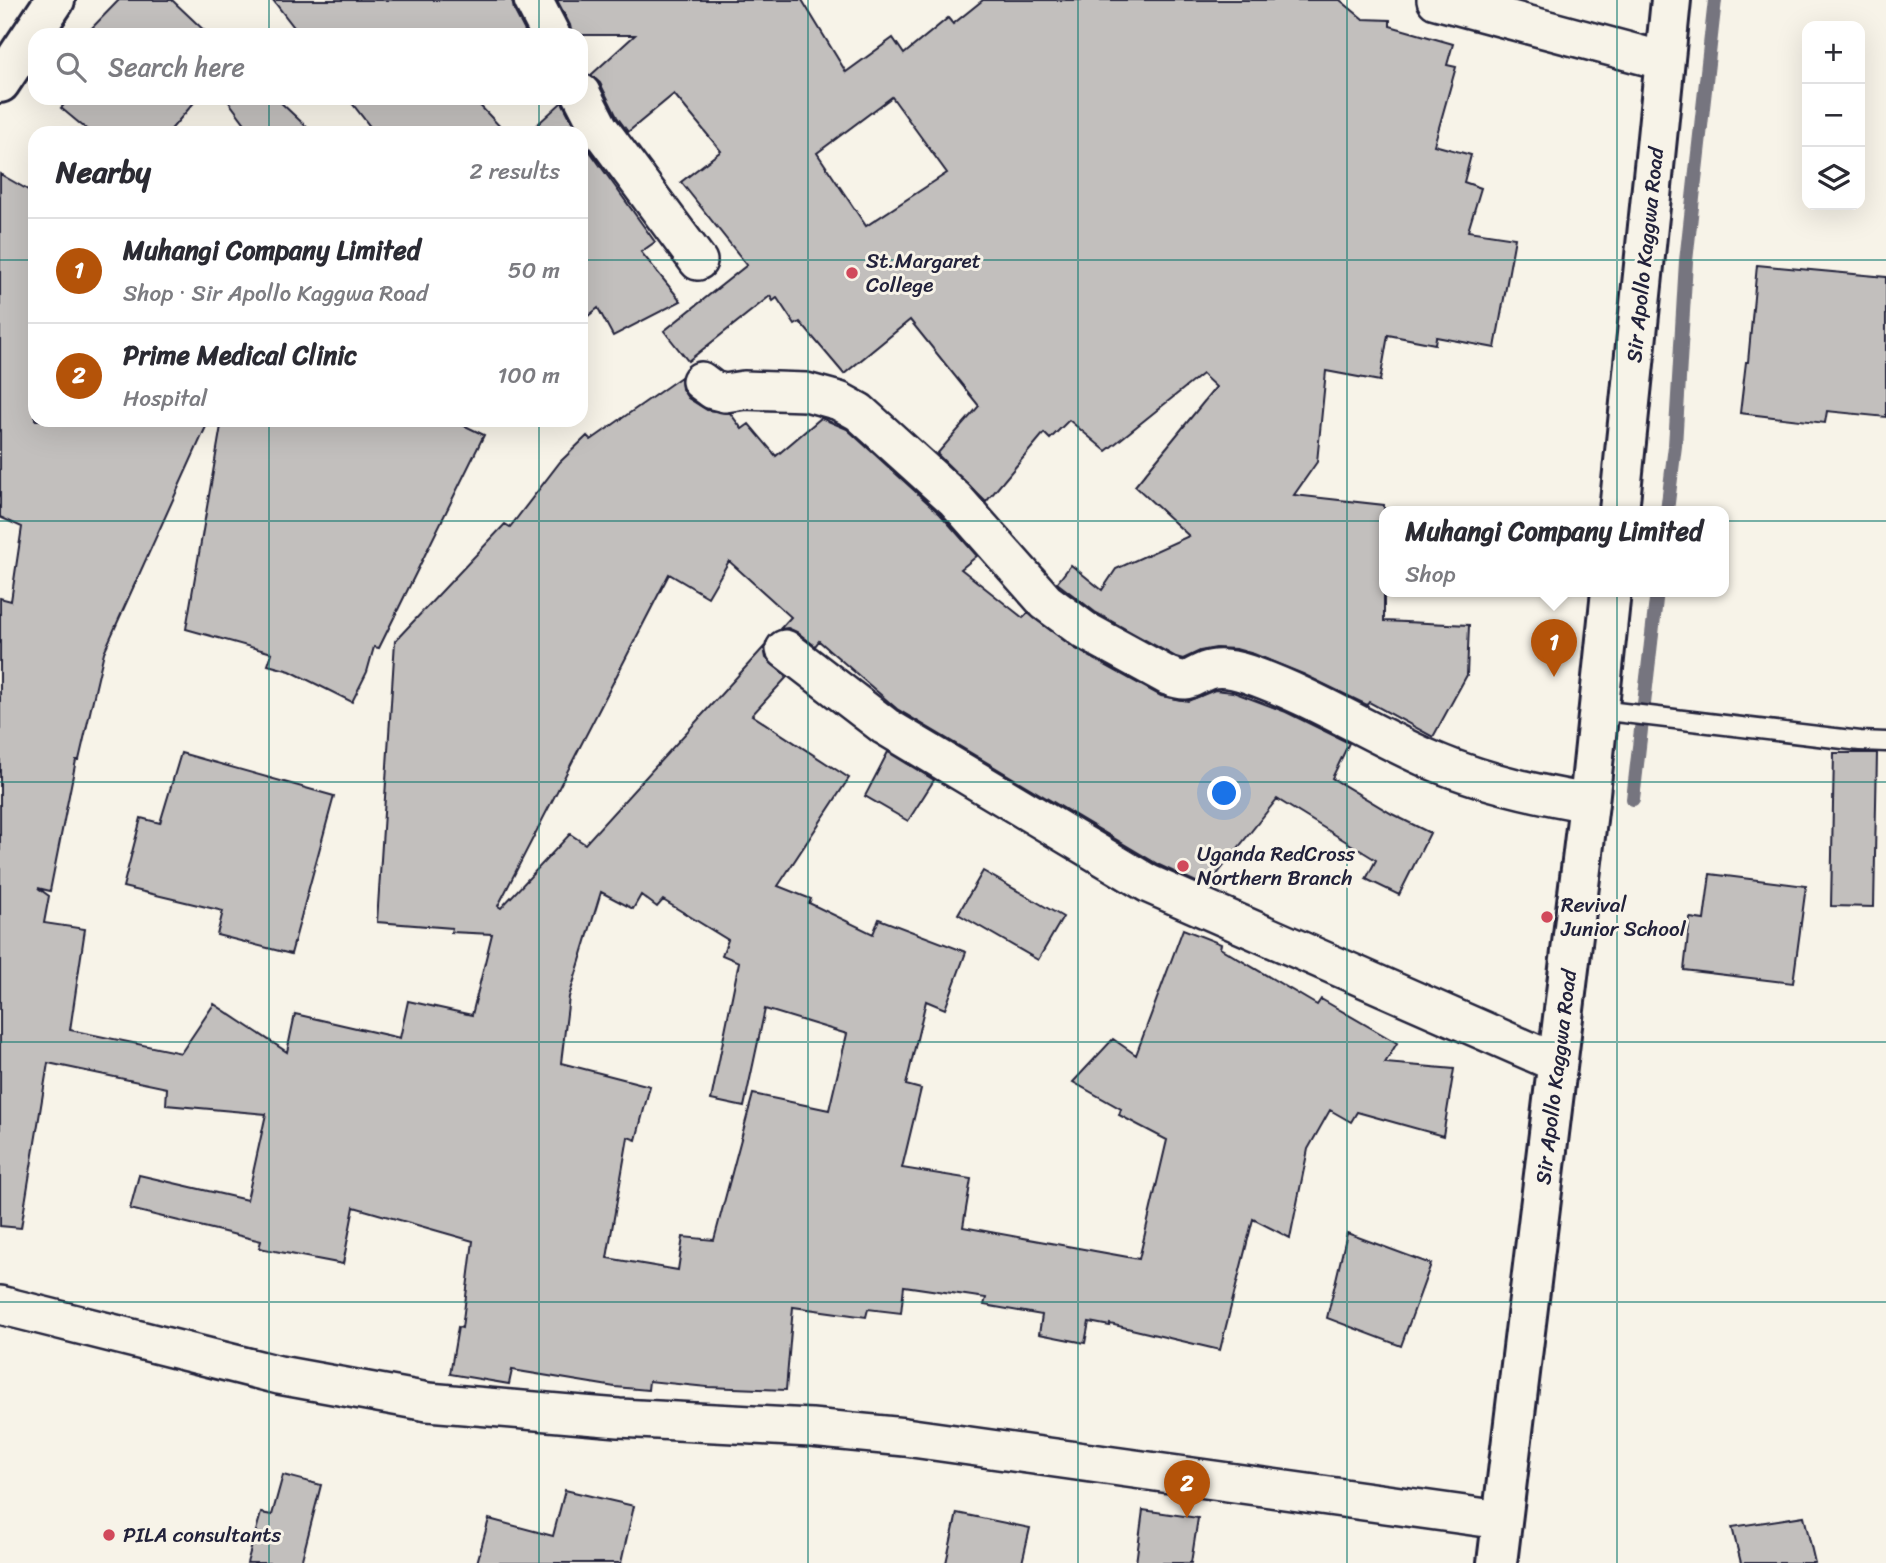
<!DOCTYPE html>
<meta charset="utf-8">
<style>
:root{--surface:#fff;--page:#f7f7f7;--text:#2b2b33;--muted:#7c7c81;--line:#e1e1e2;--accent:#b45309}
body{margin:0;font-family:Sriracha,sans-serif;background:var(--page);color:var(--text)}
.controls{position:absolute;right:21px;top:21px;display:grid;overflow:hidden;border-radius:14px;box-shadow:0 7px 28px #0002}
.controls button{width:63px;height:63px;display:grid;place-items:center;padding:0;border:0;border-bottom:2px solid var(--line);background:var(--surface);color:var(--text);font:35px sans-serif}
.you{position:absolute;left:1225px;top:794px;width:24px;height:24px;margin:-18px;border:5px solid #fff;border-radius:50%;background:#1a73e8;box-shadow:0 0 0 10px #1a73e833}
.badge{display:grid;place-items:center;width:46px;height:46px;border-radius:50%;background:var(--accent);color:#fff;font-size:23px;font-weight:700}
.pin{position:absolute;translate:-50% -58px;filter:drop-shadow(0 2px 4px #0008)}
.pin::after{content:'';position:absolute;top:37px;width:24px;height:21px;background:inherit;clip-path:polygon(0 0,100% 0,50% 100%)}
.popup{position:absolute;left:1379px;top:506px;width:350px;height:91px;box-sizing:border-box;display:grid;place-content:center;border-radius:14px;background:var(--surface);filter:drop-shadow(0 2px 5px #0005);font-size:23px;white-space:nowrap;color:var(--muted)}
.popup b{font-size:26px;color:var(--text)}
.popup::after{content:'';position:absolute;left:50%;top:100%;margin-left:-14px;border:14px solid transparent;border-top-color:var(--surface)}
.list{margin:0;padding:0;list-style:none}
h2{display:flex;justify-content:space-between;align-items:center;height:91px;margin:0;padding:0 28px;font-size:30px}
h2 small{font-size:23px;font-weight:400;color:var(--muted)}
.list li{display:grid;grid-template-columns:46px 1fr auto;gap:21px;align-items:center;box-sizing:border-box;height:105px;padding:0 28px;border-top:2px solid var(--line)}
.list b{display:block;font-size:26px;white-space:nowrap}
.list p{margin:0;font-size:23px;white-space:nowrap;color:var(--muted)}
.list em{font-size:23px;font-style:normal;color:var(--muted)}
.icon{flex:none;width:38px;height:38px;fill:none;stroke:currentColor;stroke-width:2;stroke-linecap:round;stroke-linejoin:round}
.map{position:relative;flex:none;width:1886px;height:1563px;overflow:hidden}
.search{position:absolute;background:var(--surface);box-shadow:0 7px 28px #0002;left:28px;top:28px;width:560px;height:77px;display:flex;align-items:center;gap:18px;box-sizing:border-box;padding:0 24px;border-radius:21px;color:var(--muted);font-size:26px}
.panel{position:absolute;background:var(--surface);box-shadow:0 7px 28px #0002;left:28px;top:126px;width:560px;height:301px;border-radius:21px}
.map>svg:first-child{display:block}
</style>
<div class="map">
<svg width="1886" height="1563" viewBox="0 0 1886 1563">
<rect width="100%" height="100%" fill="#f7f3e8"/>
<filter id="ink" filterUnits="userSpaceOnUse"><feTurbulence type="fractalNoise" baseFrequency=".0143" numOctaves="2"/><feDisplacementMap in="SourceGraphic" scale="14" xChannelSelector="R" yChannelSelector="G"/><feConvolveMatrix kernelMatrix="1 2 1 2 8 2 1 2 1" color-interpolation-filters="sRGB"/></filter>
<g filter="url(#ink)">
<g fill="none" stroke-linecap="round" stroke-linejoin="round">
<g stroke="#76747f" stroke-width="14">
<polyline points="1667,511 1675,446 1686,261 1715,0"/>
<polyline points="1633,799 1657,591"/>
</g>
</g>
<g fill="#c2bfbd" stroke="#22223b" stroke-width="2" fill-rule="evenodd">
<polygon points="119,0 172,0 209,35 85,35"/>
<polygon points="273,0 512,0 514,10 527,35 300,35"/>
<path d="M 557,0 L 802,0 L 846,72 L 893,38 L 904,54 L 948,18 L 953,24 L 983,0 L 1340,0 L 1363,19 L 1390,20 L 1390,26 L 1453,44 L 1447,65 L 1456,67 L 1434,145 L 1471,155 L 1464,182 L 1481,188 L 1468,231 L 1515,238 L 1495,348 L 1436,337 L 1435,344 L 1388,335 L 1380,381 L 1326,371 L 1317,462 L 1294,495 L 1384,505 L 1384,621 L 1469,625 L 1467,675 L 1433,737 L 1369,702 L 1367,705 L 1303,674 L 1254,654 L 1236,649 L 1216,648 L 1200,651 L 1183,659 L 1176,657 L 1095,612 L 1057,583 L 1071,565 L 1102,590 L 1116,569 L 1189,536 L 1135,486 L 1216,387 L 1202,374 L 1106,451 L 1069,420 L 1050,439 L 1044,433 L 986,502 L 937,454 L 979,406 L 910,320 L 844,374 L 800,322 L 795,325 L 777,298 L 773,301 L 770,296 L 688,361 L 664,331 L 747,265 L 681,182 L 721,151 L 674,94 L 628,132 L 617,117 L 600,83 L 591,75 L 635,35 L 572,35 L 570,25 ZM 892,97 L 947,173 L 866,226 L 817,153 Z"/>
<polygon points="70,98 198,98 168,133 91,133 61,108"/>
<polygon points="226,98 276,98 313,133 252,133"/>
<polygon points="348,98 473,98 506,133 375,133"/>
<polygon points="562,102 578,133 528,133"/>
<polygon points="581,139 655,242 641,252 681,301 613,336 598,308 581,322"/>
<path d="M 0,174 L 35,194 L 35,420 L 209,420 L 104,652 L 79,760 L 76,760 L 50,891 L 38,888 L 49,896 L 44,923 L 85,929 L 70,1030 L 181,1053 L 214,1004 L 287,1052 L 295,1014 L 400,1038 L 408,1001 L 472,1015 L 492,934 L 451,932 L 452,928 L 377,922 L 395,641 L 505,524 L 510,527 L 560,462 L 587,436 L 591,440 L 681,377 L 682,389 L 688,398 L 707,410 L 730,413 L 742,429 L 749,424 L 776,456 L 821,418 L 847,429 L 940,514 L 977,556 L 961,569 L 1023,618 L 1028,613 L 1074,648 L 1161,696 L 1188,701 L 1215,690 L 1233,692 L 1286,712 L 1349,743 L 1332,778 L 1392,814 L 1430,833 L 1399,895 L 1366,879 L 1376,860 L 1277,799 L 1207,887 L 1159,865 L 897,709 L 819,641 L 815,646 L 797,632 L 788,628 L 780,629 L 791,617 L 729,561 L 708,597 L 669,574 L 498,906 L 501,908 L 570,834 L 585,844 L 764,647 L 766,658 L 787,677 L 752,715 L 849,778 L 778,886 L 811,899 L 809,903 L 873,934 L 879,919 L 966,952 L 945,1009 L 926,1001 L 906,1085 L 921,1089 L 902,1168 L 971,1179 L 963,1227 L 1139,1259 L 1167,1140 L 1119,1115 L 1121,1109 L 1073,1082 L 1113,1039 L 1136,1055 L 1183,929 L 1221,944 L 1220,948 L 1317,1005 L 1321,999 L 1397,1043 L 1385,1063 L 1454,1069 L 1443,1136 L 1357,1112 L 1351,1122 L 1330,1110 L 1308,1149 L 1290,1238 L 1253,1219 L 1220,1350 L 1110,1324 L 1110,1326 L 1089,1322 L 1085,1343 L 1039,1334 L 1042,1315 L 984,1305 L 986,1298 L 904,1286 L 901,1313 L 868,1309 L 866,1317 L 793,1307 L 786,1390 L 707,1387 L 649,1381 L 648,1390 L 615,1387 L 512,1370 L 509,1384 L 450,1374 L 458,1327 L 462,1328 L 473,1241 L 354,1207 L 343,1264 L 259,1248 L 261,1241 L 130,1209 L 139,1175 L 247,1200 L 266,1114 L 166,1105 L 167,1088 L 48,1063 L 21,1228 L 0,1226 L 0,598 L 11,601 L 22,527 L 0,517 ZM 601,892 L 633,909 L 641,895 L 657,907 L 663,900 L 728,940 L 722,955 L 739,962 L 711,1100 L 744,1107 L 765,1009 L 847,1034 L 829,1110 L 753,1094 L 714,1240 L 683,1237 L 678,1270 L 607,1258 L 628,1137 L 636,1140 L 650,1086 L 561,1063 L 569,997 Z"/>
<polygon points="1757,265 1886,277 1886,417 1827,411 1825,423 1740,413 1746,362 1748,362"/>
<polygon points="222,420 453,420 484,435 379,648 374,647 367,672 352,702 290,671 268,665 272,653 186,629"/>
<polygon points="888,752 934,780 908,821 865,796"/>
<polygon points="181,753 334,796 291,954 217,935 223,911 123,887 141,818 160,823"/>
<polygon points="1834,753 1877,753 1874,907 1831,906"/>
<polygon points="983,871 1063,917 1038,960 958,914"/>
<polygon points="1710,874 1806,886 1793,983 1684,970 1690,918 1704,920"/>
<polygon points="1347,1233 1431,1264 1401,1346 1327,1318"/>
<polygon points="283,1475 321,1485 301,1563 247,1563 261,1513 272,1515"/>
<polygon points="565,1490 634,1506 621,1563 477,1563 489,1519 553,1536"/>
<polygon points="1143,1510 1198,1518 1191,1563 1136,1563"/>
<polygon points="957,1513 1030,1528 1022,1563 946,1563"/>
<polygon points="1804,1516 1815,1563 1741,1563 1732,1527"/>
</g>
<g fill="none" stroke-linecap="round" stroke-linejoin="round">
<defs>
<polyline id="lane" points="1599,710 1860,741 1886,742"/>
<g id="street">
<polyline points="533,0 551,35"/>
<polyline points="1436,0 1664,61"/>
<polyline points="581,93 599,128 698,261"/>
<path d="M 701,381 L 713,390 L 725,393 L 744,390 L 806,392 L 839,401 L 859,412 L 955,499 L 1046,602 L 1084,630 L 1168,676 C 1190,684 1187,679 1206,671 C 1219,666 1236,670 1248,674 C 1312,696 1369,733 1431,760 C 1482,782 1535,794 1589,803"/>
<polyline points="785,649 885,726 1149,884 1557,1063"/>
<polyline points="0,1305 279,1375 428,1402 619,1418 811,1428 905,1437 1501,1520"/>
</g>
<polyline id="secondary" points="0,83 55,0"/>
<g id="primary">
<polyline points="1619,511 1671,0"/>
<polyline points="1497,1563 1589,803 1611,591"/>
</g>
</defs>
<use href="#lane" stroke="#22223b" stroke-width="23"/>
<use href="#street" stroke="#22223b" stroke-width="42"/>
<use href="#secondary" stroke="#22223b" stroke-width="44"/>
<use href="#primary" stroke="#22223b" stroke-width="44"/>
<use href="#lane" stroke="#f7f3e8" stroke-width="18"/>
<use href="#street" stroke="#f7f3e8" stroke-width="37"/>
<use href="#secondary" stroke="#f7f3e8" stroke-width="38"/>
<use href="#primary" stroke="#f7f3e8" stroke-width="38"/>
</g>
</g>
<path fill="none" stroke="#0f766e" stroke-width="2" stroke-opacity="0.55" d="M 269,0 L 269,35M 539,0 L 539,35M 808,0 L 808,1563M 1078,0 L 1078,1563M 1347,0 L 1347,1563M 1617,0 L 1617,1563M 269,98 L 269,133M 539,98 L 539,133M 0,260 L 35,260M 581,260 L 1886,260M 269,420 L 269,1563M 539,420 L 539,1563M 0,521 L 1886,521M 0,782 L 1886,782M 0,1042 L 1886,1042M 0,1302 L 1886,1302"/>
<g fill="#d1495b" stroke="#f7f3e8" stroke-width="2.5">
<circle cx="852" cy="273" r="7"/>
<circle cx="1183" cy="866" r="7"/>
<circle cx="1547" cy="917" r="7"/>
<circle cx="109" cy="1535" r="7"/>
</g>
<g text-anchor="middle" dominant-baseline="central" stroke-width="6" stroke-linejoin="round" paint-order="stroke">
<g font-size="21" fill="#22223b" stroke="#f7f3e8">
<text transform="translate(1645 255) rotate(-84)">Sir Apollo Kaggwa Road</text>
<text transform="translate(1556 1077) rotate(-83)">Sir Apollo Kaggwa Road</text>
</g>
<g font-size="21" fill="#22223b" stroke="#f7f3e8" text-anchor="start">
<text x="866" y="261">St.Margaret<tspan x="866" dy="24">College</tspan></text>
<text x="1197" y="854">Uganda RedCross<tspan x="1197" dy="24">Northern Branch</tspan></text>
<text x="1561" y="905">Revival<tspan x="1561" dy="24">Junior School</tspan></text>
<text x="123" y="1535">PILA consultants</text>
</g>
</g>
</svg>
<div class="controls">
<button>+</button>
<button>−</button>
<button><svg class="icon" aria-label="layers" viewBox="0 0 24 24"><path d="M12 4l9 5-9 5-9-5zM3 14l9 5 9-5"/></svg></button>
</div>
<div class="you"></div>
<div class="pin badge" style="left:1554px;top:677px">1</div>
<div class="popup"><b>Muhangi Company Limited</b>Shop</div>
<div class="pin badge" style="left:1187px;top:1518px">2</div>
<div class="search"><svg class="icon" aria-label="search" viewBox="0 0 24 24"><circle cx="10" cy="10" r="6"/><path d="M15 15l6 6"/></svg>Search here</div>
<section class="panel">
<h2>Nearby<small>2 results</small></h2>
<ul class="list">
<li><span class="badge">1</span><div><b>Muhangi Company Limited</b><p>Shop · Sir Apollo Kaggwa Road</p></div><em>50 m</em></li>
<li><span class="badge">2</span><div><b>Prime Medical Clinic</b><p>Hospital</p></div><em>100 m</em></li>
</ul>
</section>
</div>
